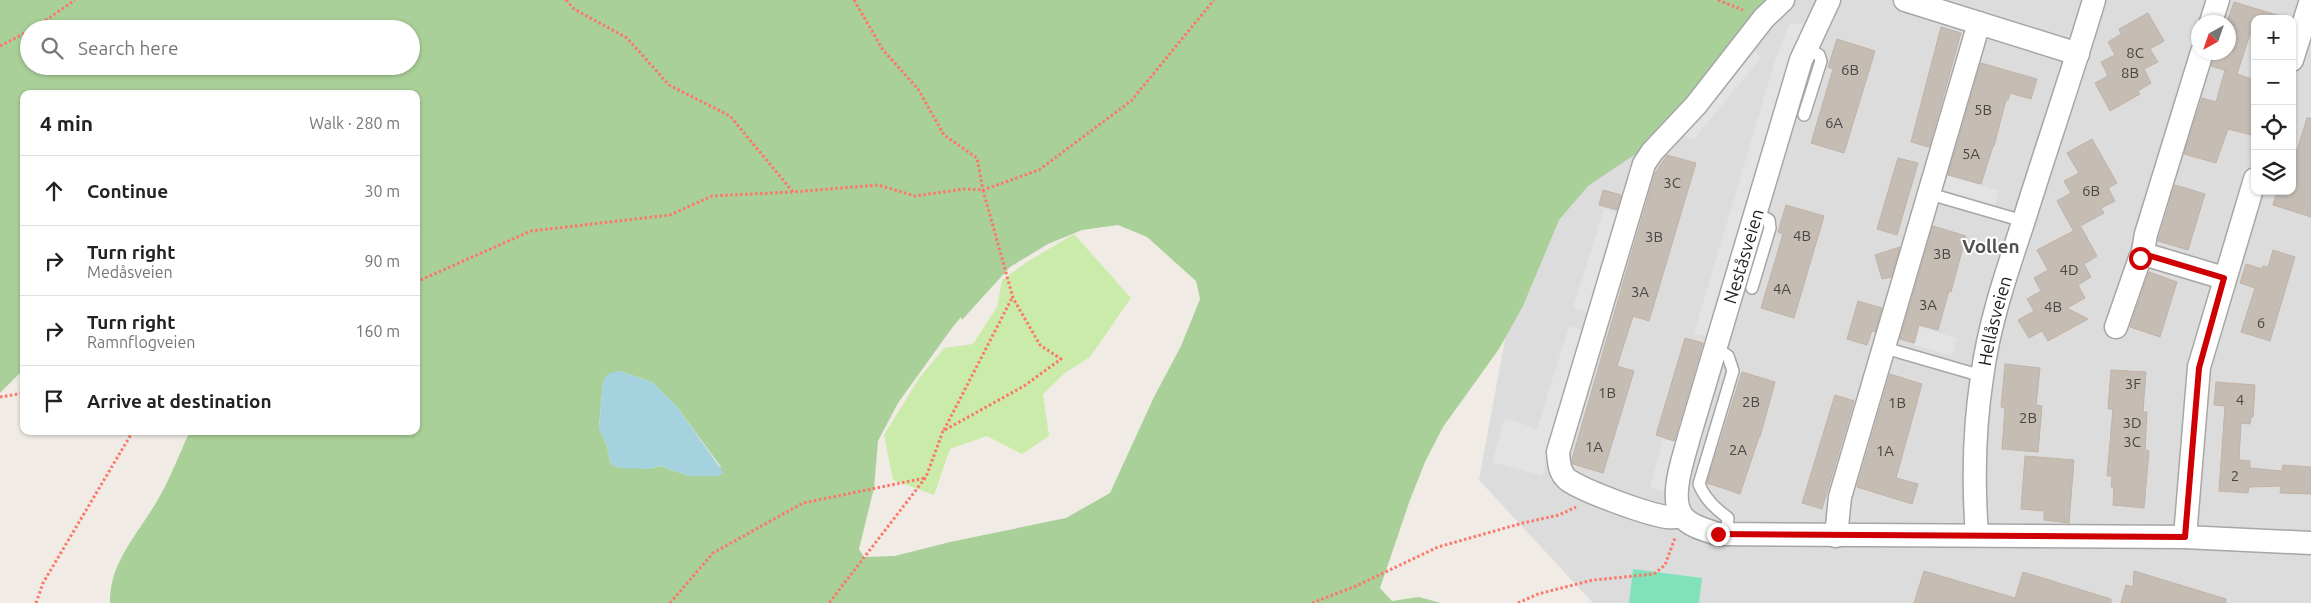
<!DOCTYPE html>
<meta charset="utf-8">
<style>
:root{--surface:#fff;--page:#f6f6f6;--text:#222;--muted:#767676;--line:#e0e0e0}
body{margin:0;font-family:Ubuntu,sans-serif;background:var(--page);color:var(--text)}
.controls{position:absolute;right:15px;top:15px;display:grid;overflow:hidden;border-radius:10px;box-shadow:0 1px 4px #0004}
.controls button{width:45px;height:45px;display:grid;place-items:center;padding:0;border:0;border-bottom:1px solid var(--line);background:var(--surface);color:var(--text);font:25px sans-serif}
.compass{position:absolute;left:2191px;top:15px;width:45px;height:45px;border-radius:50%;background:var(--surface);box-shadow:0 1px 4px #0004;rotate:220deg}
.stop{position:absolute;width:15px;height:15px;margin:-11px;border:4px solid #ce0004;border-radius:50%;background:#fff}
.stop.end{background:#ce0004;border-color:#fff;box-shadow:0 1px 5px #0008}
.list{margin:0;padding:0;list-style:none}
h2{display:flex;justify-content:space-between;align-items:center;height:65px;margin:0;padding:0 20px;font-size:21px}
h2 small{font-size:16px;font-weight:400;color:var(--muted)}
.list li{display:grid;grid-template-columns:32px 1fr auto;gap:15px;align-items:center;box-sizing:border-box;height:70px;padding:0 20px;border-top:1px solid var(--line)}
.list b{display:block;font-size:19px;white-space:nowrap}
.list p{margin:0;font-size:16px;white-space:nowrap;color:var(--muted)}
.list em{font-size:16px;font-style:normal;color:var(--muted)}
.icon{flex:none;width:28px;height:28px;fill:none;stroke:currentColor;stroke-width:2;stroke-linecap:round;stroke-linejoin:round}
.map{position:relative;flex:none;width:2311px;height:603px;overflow:hidden}
.search{position:absolute;background:var(--surface);box-shadow:0 1px 4px #0004;left:20px;top:20px;width:400px;height:55px;display:flex;align-items:center;gap:12px;box-sizing:border-box;padding:0 18px;border-radius:28px;color:var(--muted);font-size:19px}
.panel{position:absolute;background:var(--surface);box-shadow:0 1px 4px #0004;left:20px;top:90px;width:400px;height:345px;border-radius:10px}
.map>svg:first-child{display:block}
</style>
<div class="map">
<svg width="2311" height="603" viewBox="0 0 2311 603">
<rect width="100%" height="100%" fill="#f0ece5"/>
<path fill="#dddcdc" fill-rule="evenodd" d="M 1614,0 L 2311,0 L 2311,603 L 1593,603 L 1479,480 L 1551,90 ZM 2255,19 L 2292,19 L 2292,191 L 2255,191 ZM 2198,22 L 2228,22 L 2228,52 L 2198,52 Z"/>
<polygon fill="#cbebaa" points="1074,234 1131,298 1090,357 1065,373 1043,394 1049,436 1022,454 987,436 950,449 934,495 893,480 884,435 920,377 944,348 973,344 997,307 1002,280 1027,262"/>
<path fill="#aad099" fill-rule="evenodd" d="M 0,0 L 1770,0 L 1646,147 L 1588,186 L 1559,220 L 1523,306 L 1499,349 L 1443,427 L 1425,462 L 1410,500 L 1380,588 L 1392,601 L 1419,597 L 1441,603 L 110,603 C 109,560 142,530 161,494 C 172,474 180,452 190,431 L 416,431 L 416,94 L 24,94 L 24,369 L 0,393 ZM 29,29 L 411,29 L 411,66 L 29,66 ZM 1118,225 L 1147,237 L 1196,281 L 1200,299 L 1181,346 L 1154,397 L 1110,493 L 1066,518 L 950,542 L 895,556 L 864,557 L 859,549 L 874,488 L 878,441 L 898,403 L 952,328 L 961,317 L 962,320 L 1010,267 L 1048,244 L 1082,230 ZM 619,371 L 652,382 L 677,407 L 721,467 L 690,476 L 660,466 L 649,469 L 611,465 L 607,446 L 599,428 L 603,381 Z"/>
<polygon fill="#81e1ba" points="1633,569 1702,578 1699,603 1629,603"/>
<g fill="#e3e3e3">
<polygon points="1789,24 1808,24 1710,337 1694,333 1775,61"/>
<polygon points="1751,46 1761,58 1694,139 1676,134"/>
<polygon points="1942,174 1999,191 1995,205 1938,188"/>
<polygon points="1604,209 1621,214 1591,313 1573,308"/>
<polygon points="1569,326 1586,331 1542,476 1492,462 1505,418 1537,429"/>
<polygon points="1920,327 1957,338 1952,356 1915,345"/>
<polygon points="1663,439 1680,443 1667,492 1650,487"/>
</g>
<polygon fill="#a5d2df" points="619,371 652,382 677,407 724,473 718,476 690,476 660,466 649,469 620,468 611,465 607,446 599,428 603,381 608,374"/>
<g fill="#c5bcb4" stroke="#c2b2a7">
<polygon points="2234,2 2287,18 2255,19 2237,74 2255,80 2255,136 2228,129 2216,163 2184,154 2202,98 2216,102 2225,70 2228,71 2211,66 2215,52 2228,52 2228,19"/>
<polygon points="2148,13 2164,41 2150,49 2158,62 2144,69 2151,83 2138,91 2140,94 2110,111 2095,83 2108,76 2101,62 2115,55 2108,42 2121,34 2119,29"/>
<polygon points="1941,27 1961,33 1929,147 1911,142"/>
<polygon points="1837,39 1875,51 1844,153 1811,143 1833,69 1828,67"/>
<polygon points="1981,63 2037,79 2031,99 2010,93 2008,100 2006,100 1994,146 1993,146 1981,184 1948,175"/>
<polygon points="2307,118 2311,118 2311,217 2273,205 2277,191 2292,191 2292,166"/>
<polygon points="2092,139 2117,183 2108,188 2115,201 2101,208 2104,213 2073,230 2057,201 2071,193 2064,181 2079,173 2067,153"/>
<polygon points="1667,155 1696,163 1649,321 1633,316 1617,366 1634,371 1603,473 1573,464 1572,459 1655,173"/>
<polygon points="1898,158 1918,163 1897,235 1877,229"/>
<polygon points="2175,185 2205,194 2188,250 2158,241"/>
<polygon points="1603,190 1621,195 1617,210 1599,205"/>
<polygon points="1786,205 1824,216 1794,318 1761,308 1783,234 1778,232"/>
<polygon points="1933,226 1966,236 1951,292 1949,291 1938,330 1919,325 1914,343 1900,339"/>
<polygon points="2081,227 2097,256 2084,264 2091,277 2078,285 2085,298 2067,308 2088,319 2048,341 2042,331 2029,338 2018,320 2034,311 2027,299 2041,291 2034,278 2048,270 2037,250"/>
<polygon points="1900,247 1891,277 1882,279 1875,255"/>
<polygon points="2273,250 2295,257 2270,341 2241,332 2255,288 2240,283 2246,264 2262,269 2263,266 2268,267"/>
<polygon points="2149,272 2177,282 2160,337 2130,327"/>
<polygon points="1858,301 1882,308 1875,332 1872,331 1867,345 1847,339"/>
<polygon points="1685,338 1703,343 1674,441 1656,435"/>
<polygon points="2005,364 2040,368 2036,405 2042,406 2038,452 2002,449 2005,408 2001,407"/>
<polygon points="2111,370 2146,372 2143,412 2147,412 2145,450 2149,451 2144,508 2113,505 2114,487 2111,487 2112,476 2107,476 2113,409 2108,409"/>
<polygon points="1742,372 1775,382 1760,437 1759,437 1740,494 1707,483"/>
<polygon points="1890,374 1922,384 1896,478 1918,484 1912,504 1857,487"/>
<polygon points="2216,382 2255,385 2253,417 2251,417 2250,424 2241,423 2239,460 2250,461 2250,468 2282,471 2283,465 2311,467 2311,494 2280,493 2281,486 2249,487 2248,493 2219,491 2225,406 2214,405"/>
<polygon points="1835,395 1854,401 1822,509 1802,503"/>
<polygon points="2025,456 2074,460 2069,523 2044,520 2044,511 2021,509"/>
<polygon points="1924,571 2015,598 2023,572 2111,599 2111,603 1914,603"/>
<polygon points="2134,571 2226,599 2226,603 2121,603 2126,585 2133,587"/>
</g>
<g fill="none" stroke-linecap="round" stroke-linejoin="round">
<defs>
<g id="service">
<polyline points="1804,115 1821,61 1819,55 1807,48"/>
<polyline points="1930,194 2023,221"/>
<polyline points="1752,288 1770,228 1769,220 1756,213"/>
<path d="M 1715,347 L 1728,356 L 1733,371 L 1699,484 C 1705,499 1715,508 1728,518 L 1726,534"/>
<polyline points="1885,348 1982,376"/>
</g>
<g id="minor">
<path d="M 1829,0 L 1801,60 L 1689,437 C 1684,457 1668,499 1683,517 C 1691,527 1706,530 1718,534 L 2185,537 L 2311,543"/>
<polyline points="1905,0 2078,54"/>
<polyline points="2211,22 2218,0"/>
<polyline points="2292,60 2311,0"/>
<polyline points="2147,255 2143,251 2146,234 2202,52"/>
<polyline points="2116,327 2140,258 2147,255 2224,278"/>
<path d="M 1682,516 C 1677,517 1672,518 1667,517 C 1646,514 1586,492 1568,480 C 1559,473 1559,462 1558,452 L 1644,164 L 1652,152 L 1696,105 L 1764,18 L 1783,0"/>
<path id="s1" d="M 1977,535 C 1973,482 1974,429 1982,377 C 1989,323 2007,271 2024,220 C 2047,146 2072,74 2094,0"/>
<polyline points="1836,536 1840,497 1979,23"/>
<polyline points="2185,537 2199,367 2255,179"/>
</g>
</defs>
<use href="#service" stroke="#a6a6a6" stroke-width="14"/>
<use href="#minor" stroke="#a6a6a6" stroke-width="25"/>
<g stroke="#fd7669" stroke-width="3" stroke-dasharray="2.5 2.5" stroke-linecap="butt">
<polyline points="566,0 574,9 627,38 669,85 730,116 793,192 878,185 915,196 964,189 983,190 1013,298 1040,345 1061,359 1024,386 943,431 926,477 829,603"/>
<polyline points="854,0 883,50 918,89 944,135 977,158 983,190 1039,170 1131,101 1214,0"/>
<polyline points="1718,0 1743,10"/>
<polyline points="33,29 75,0"/>
<polyline points="0,46 29,31"/>
<polyline points="416,282 531,231 670,215 712,196 792,192"/>
<polyline points="0,397 24,393"/>
<polyline points="944,430 1012,298"/>
<polyline points="36,603 43,583 133,431"/>
<polyline points="670,603 713,553 803,503 925,478"/>
<polyline points="1312,603 1356,586 1438,547 1523,523 1559,515 1576,507"/>
<polyline points="1518,603 1538,594 1593,580 1654,574 1665,565 1675,538"/>
</g>
<use href="#service" stroke="#fff" stroke-width="11"/>
<use href="#minor" stroke="#fff" stroke-width="22"/>
</g>
<g fill="none" stroke-linecap="round" stroke-linejoin="round">
<polyline stroke="#ce0004" stroke-width="6" points="1718,534 2185,537 2199,368 2224,278 2147,255 2140,258"/>
</g>
<g text-anchor="middle" dominant-baseline="central" stroke-width="4" stroke-linejoin="round" paint-order="stroke">
<g font-size="15" fill="#484644">
<text x="2135" y="52">8C</text>
<text x="1850" y="69">6B</text>
<text x="2130" y="72">8B</text>
<text x="1983" y="109">5B</text>
<text x="1834" y="122">6A</text>
<text x="1971" y="153">5A</text>
<text x="1672" y="182">3C</text>
<text x="2091" y="190">6B</text>
<text x="1802" y="235">4B</text>
<text x="1654" y="236">3B</text>
<text x="1942" y="253">3B</text>
<text x="2069" y="269">4D</text>
<text x="1782" y="288">4A</text>
<text x="1640" y="291">3A</text>
<text x="1928" y="304">3A</text>
<text x="2053" y="306">4B</text>
<text x="2261" y="322">6</text>
<text x="2133" y="383">3F</text>
<text x="1607" y="392">1B</text>
<text x="2240" y="399">4</text>
<text x="1751" y="401">2B</text>
<text x="1897" y="402">1B</text>
<text x="2028" y="417">2B</text>
<text x="2132" y="422">3D</text>
<text x="2132" y="441">3C</text>
<text x="1594" y="446">1A</text>
<text x="1738" y="449">2A</text>
<text x="1885" y="450">1A</text>
<text x="2235" y="475">2</text>
</g>
<g font-size="18" fill="#1f1f1f" stroke="#fff">
<text transform="translate(1743 256) rotate(-73)">Neståsveien</text>
<text stroke="none"><textPath href="#s1" startOffset="216">Hellåsveien</textPath></text>
</g>
<g font-size="19" font-weight="bold" fill="#525252" stroke="#fff">
<text x="1991" y="246">Vollen</text>
</g>
</g>
</svg>
<div class="controls">
<button>+</button>
<button>−</button>
<button><svg class="icon" aria-label="locate" viewBox="0 0 24 24"><circle cx="12" cy="12" r="6"/><path d="M12 2v4M12 18v4M2 12h4M18 12h4"/></svg></button>
<button><svg class="icon" aria-label="layers" viewBox="0 0 24 24"><path d="M12 4l9 5-9 5-9-5zM3 14l9 5 9-5"/></svg></button>
</div>
<svg class="compass" viewBox="-18 -18 36 36"><path d="M0-13l5 13h-10z" fill="#e53935"/><path d="M0 13l5-13h-10z" fill="#767676"/></svg>
<div class="stop" style="left:2140px;top:258px"></div>
<div class="stop end" style="left:1718px;top:534px"></div>
<div class="search"><svg class="icon" aria-label="search" viewBox="0 0 24 24"><circle cx="10" cy="10" r="6"/><path d="M15 15l6 6"/></svg>Search here</div>
<section class="panel">
<h2>4 min<small>Walk · 280 m</small></h2>
<ul class="list">
<li><svg class="icon" aria-label="ahead" viewBox="0 0 24 24"><path d="M12 20V5M6 11l6-6 6 6"/></svg><div><b>Continue</b></div><em>30 m</em></li>
<li><svg class="icon" aria-label="right" viewBox="0 0 24 24"><path d="M7 20v-9h11M14 6l5 5-5 5"/></svg><div><b>Turn right</b><p>Medåsveien</p></div><em>90 m</em></li>
<li><svg class="icon" aria-label="right" viewBox="0 0 24 24"><path d="M7 20v-9h11M14 6l5 5-5 5"/></svg><div><b>Turn right</b><p>Ramnflogveien</p></div><em>160 m</em></li>
<li><svg class="icon" aria-label="arrive" viewBox="0 0 24 24"><path d="M6 21V4h12l-3 4 3 4H6"/></svg><div><b>Arrive at destination</b></div></li>
</ul>
</section>
</div>
